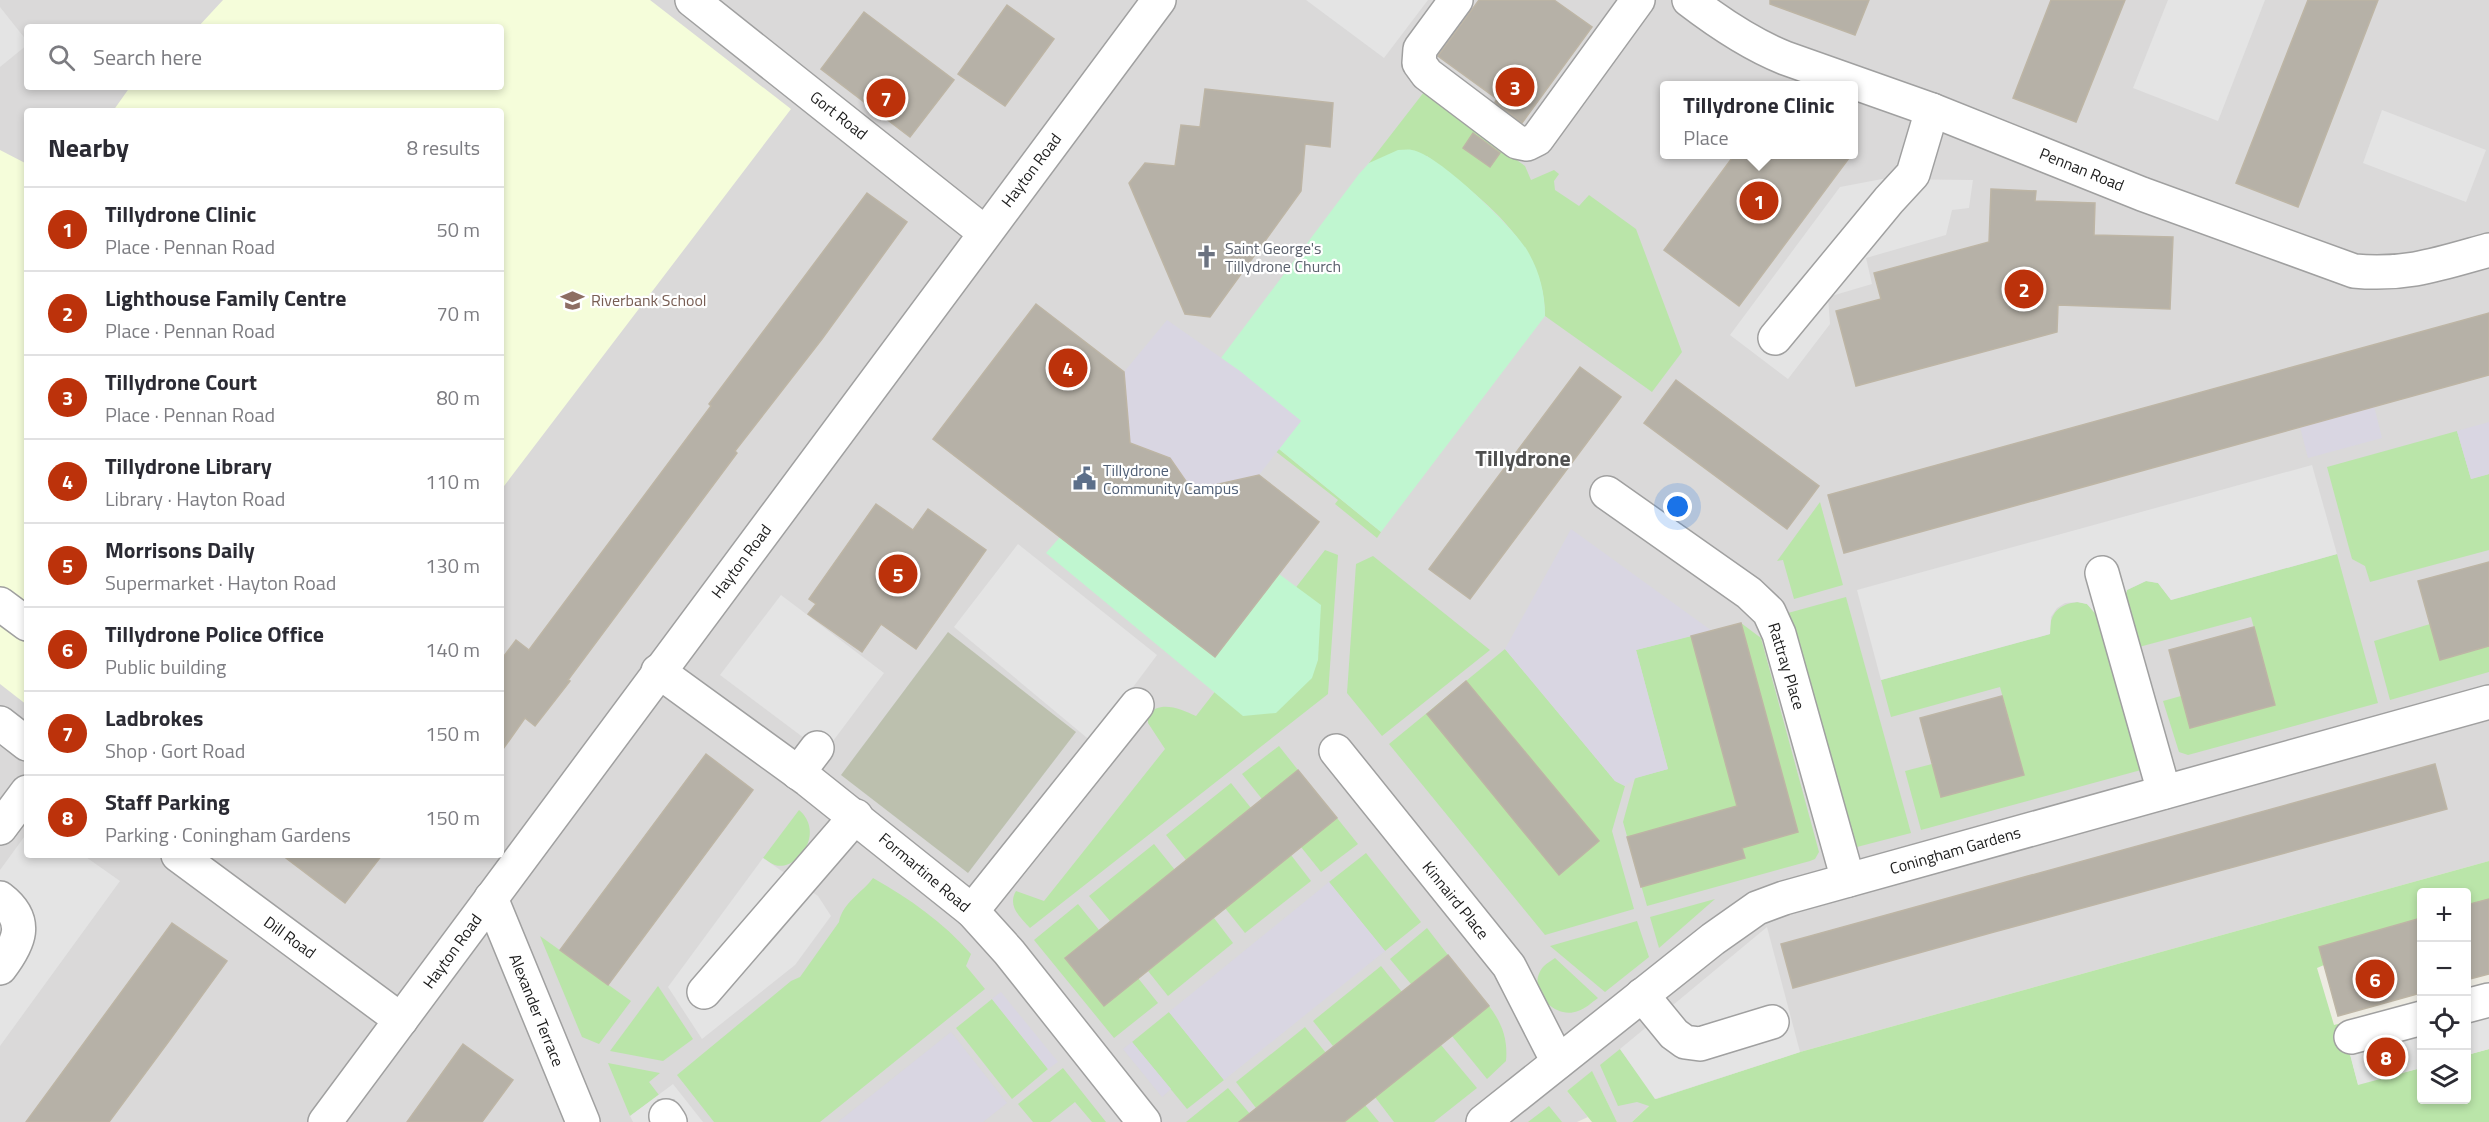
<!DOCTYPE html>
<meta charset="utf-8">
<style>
:root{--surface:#fff;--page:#f7f7f7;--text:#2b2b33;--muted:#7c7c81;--line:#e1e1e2;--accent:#bc320b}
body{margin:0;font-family:"Titillium Web",sans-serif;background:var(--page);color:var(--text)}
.controls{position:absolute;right:18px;bottom:18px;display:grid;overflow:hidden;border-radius:6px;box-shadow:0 3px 9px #0003}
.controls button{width:54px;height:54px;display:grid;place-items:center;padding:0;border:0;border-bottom:2px solid var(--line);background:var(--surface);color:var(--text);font:30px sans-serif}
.you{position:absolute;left:1678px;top:507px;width:21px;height:21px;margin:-15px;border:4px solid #fff;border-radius:50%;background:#1a73e8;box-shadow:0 0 0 9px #1a73e833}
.badge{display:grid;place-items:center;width:39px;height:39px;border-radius:50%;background:var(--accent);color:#fff;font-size:20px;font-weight:700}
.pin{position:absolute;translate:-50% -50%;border:3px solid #fff;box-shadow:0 2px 6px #0006}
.popup{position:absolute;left:1660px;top:81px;width:198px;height:78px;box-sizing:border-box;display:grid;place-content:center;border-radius:6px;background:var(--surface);filter:drop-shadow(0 2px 4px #0005);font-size:20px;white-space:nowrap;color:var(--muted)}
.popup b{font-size:22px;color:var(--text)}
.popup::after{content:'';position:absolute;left:50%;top:100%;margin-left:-12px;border:12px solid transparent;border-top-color:var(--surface)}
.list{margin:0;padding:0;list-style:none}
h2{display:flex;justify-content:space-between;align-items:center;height:78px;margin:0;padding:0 24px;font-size:26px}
h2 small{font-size:20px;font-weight:400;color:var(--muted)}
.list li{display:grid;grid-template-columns:39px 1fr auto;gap:18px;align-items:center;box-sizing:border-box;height:84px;padding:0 24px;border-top:2px solid var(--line)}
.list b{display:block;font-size:22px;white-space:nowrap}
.list p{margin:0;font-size:20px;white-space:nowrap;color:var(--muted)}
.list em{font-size:20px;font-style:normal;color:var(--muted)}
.icon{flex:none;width:33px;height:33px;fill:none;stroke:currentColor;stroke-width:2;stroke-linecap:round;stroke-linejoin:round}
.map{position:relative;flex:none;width:2489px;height:1122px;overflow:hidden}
.search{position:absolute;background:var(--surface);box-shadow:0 3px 9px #0003;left:24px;top:24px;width:480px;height:66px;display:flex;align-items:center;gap:15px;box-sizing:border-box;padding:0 21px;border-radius:6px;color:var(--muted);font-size:22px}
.panel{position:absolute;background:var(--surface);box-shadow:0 3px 9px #0003;left:24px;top:108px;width:480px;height:750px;border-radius:6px}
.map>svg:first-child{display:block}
</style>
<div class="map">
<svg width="2489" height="1122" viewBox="0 0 2489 1122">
<rect width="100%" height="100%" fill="#edebe2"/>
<path fill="#dad9d9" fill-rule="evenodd" d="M 0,0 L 2489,0 L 2489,861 L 1800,1052 L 1656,1099 L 1632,1122 L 1617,1122 L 1592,1072 L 1567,1091 L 1588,1117 L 1577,1122 L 0,1122 ZM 27,27 L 501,27 L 501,87 L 27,87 ZM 1664,86 L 1854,86 L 1854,154 L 1664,154 ZM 27,111 L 501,111 L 501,855 L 27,855 Z"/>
<g fill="#f5fdda">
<polygon points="223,0 650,0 791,109 501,490 501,111 113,111 130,87 501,87 501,27 198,27"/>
<polygon points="0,150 27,164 27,705 0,684"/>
</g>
<polygon fill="#bcc0ae" points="948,632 1076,732 968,873 841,775"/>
<g fill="#bae5a9">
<path d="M 1424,92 L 1525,166 L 1531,180 L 1554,170 L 1559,174 L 1554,181 L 1555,190 L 1579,206 L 1589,195 L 1636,229 L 1682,352 L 1652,392 L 1545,316 C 1545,242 1480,197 1427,156 L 1369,163 Z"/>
<polygon points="1240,371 1279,449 1381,532 1377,538 1335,504 1338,500 1266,444"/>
<polygon points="2457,431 2471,479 2489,474 2489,550 2370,582 2365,566 2352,559 2327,467"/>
<polygon points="1820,502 1843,585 1794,599 1783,560 1777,561"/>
<path d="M 1325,550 L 1338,555 L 1328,694 L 1030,928 C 1020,917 1007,906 1016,891 L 1044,901 L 1165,749 L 1148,723 L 1148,714 C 1161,700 1181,709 1196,716 Z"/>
<polygon points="2337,554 2378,703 2188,755 2179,752 2163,701 2181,696 2191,728 2275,705 2251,617 2139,647 2123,602 2127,590 2146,581 2158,583 2171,600"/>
<polygon points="1373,556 1490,650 1382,736 1347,693 1356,564"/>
<polygon points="1846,597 1911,833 1853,848 1788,613"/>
<path d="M 2078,602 L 2087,604 L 2101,620 L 2141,770 L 1921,830 L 1905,771 L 1932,764 L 1941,797 L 2024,775 L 2000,687 L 1891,717 L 1881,680 L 2050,634 C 2049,614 2058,604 2078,602 Z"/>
<polygon points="1741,623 1761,638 1819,852 1815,859 1810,861 1647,906 1623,822 1635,778 1668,769 1636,650"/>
<polygon points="2430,624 2440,659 2489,646 2489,672 2390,700 2374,641"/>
<polygon points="1505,649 1615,781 1625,786 1612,831 1634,909 1545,935 1389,744"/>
<polygon points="1279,746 1298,770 1262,799 1242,774"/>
<polygon points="1231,783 1251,808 1186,860 1166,835"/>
<path d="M 799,810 C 826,833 797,872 775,865 C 771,864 767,860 763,858 Z"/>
<polygon points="1337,818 1358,844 1321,872 1301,847"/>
<polygon points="1154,844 1175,870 1110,921 1089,896"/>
<polygon points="1366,853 1421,922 1385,951 1329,882"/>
<polygon points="1291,855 1311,881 1245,933 1225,908"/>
<polygon points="2489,861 2489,899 2467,905 2466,892 2422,892 2421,918 2319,947 2324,965 2317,968 2334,1025 2342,1023 2358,1084 2421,1068 2422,1100 2466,1100 2467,1055 2489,1049 2489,1122 1632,1122 1649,1106 1637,1102 1618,1106 1600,1065 1620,1049 1656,1099 1800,1052"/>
<path d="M 873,878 C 910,899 943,922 971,954 L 966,966 L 985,989 L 820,1122 L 714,1122 L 677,1075 L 791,981 L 800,977 L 839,922 C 843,902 862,893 873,878 Z"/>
<polygon points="1715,899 1659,948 1650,917"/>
<polygon points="1078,904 1099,930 1065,958 1104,1006 1138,978 1158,1003 1114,1038 1034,940"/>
<polygon points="1214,918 1233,943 1168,996 1148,971"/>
<polygon points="1637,921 1649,957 1605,992 1550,946"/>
<polygon points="1427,928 1448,955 1411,984 1390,959"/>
<polygon points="540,936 631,1001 599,1044 582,1037"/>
<path d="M 1555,958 L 1598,998 C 1591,1003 1585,1009 1578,1011 C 1554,1021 1524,987 1544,966 C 1547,963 1552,960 1555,958 Z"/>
<polygon points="1381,966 1402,992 1333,1046 1313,1021"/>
<polygon points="658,986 693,1039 663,1061 610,1051"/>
<polygon points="992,999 1048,1069 1012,1099 956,1028"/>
<path d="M 1489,1006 C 1502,1023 1508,1039 1506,1061 L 1487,1079 L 1452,1036 Z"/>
<polygon points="1169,1012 1224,1080 1187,1109 1132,1042"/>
<polygon points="1305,1027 1326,1053 1256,1108 1236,1082"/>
<polygon points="1441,1045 1477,1088 1434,1122 1394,1122 1375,1097"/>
<polygon points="608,1063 660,1073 649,1082 659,1095 630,1116"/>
<polygon points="1063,1068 1106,1122 1092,1122 1075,1102 1050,1122 1033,1122 1018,1104"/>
<polygon points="1592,1071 1617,1122 1592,1122 1567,1091"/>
<polygon points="1228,1088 1250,1114 1239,1122 1186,1122"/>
<polygon points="1365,1105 1379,1122 1344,1122"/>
<polygon points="1549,1106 1562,1122 1528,1122"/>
</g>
<g fill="#c0f6d0">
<path d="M 1398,150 C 1403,150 1408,149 1412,150 C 1438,154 1512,226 1527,250 C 1539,270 1545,292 1545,316 L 1381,532 L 1279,449 L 1301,421 L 1221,358 L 1359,174 L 1369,163 Z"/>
<polygon points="1060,537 1279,574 1321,605 1318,660 1312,678 1276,713 1243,716 1046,553"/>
</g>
<g fill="#e4e4e4">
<polygon points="1306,0 1428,0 1384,58"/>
<polygon points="2168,0 2265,0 2218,121 2133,88"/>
<polygon points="0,7 27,41 27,45 0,67"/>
<polygon points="2382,110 2486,150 2466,202 2363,163"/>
<polygon points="1882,179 1973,180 1969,208 1952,210 1946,235 1866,258 1872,284 1828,297 1830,324 1788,379 1730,335 1840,187"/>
<polygon points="2312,465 2337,554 2171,600 2158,583 2146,581 2127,590 2123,602 2101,620 2087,604 2077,602 2065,603 2057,608 2051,617 2050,634 1881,680 1857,590"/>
<polygon points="1018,544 1157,655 1092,742 954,627"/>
<polygon points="781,595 884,673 824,753 720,675"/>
<polygon points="27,833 27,855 83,855 120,881 0,1046 0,870"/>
<polygon points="763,858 818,896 831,916 795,965 702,1039 668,987"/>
<polygon points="1767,927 1800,1052 1655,1099 1620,1049"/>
<polygon points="2489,1009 2489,1049 2467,1055 2466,1015"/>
<polygon points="2421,1027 2421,1068 2358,1085 2348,1047"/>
<polygon points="673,1084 703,1122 633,1122 630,1116"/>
</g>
<g fill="#d9d6e2">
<polygon points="1167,320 1240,371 1301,421 1259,475 1192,490 1170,458 1130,443 1124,372"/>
<polygon points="2374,406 2382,438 2308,458 2300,427"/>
<polygon points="2489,422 2489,474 2471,479 2457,431"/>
<polygon points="1571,529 1712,631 1636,650 1668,769 1636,778 1625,786 1615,781 1505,649"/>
<polygon points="1329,882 1385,951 1224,1080 1169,1012"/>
<polygon points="1001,992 1058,1062 1048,1069 992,999"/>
<polygon points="951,1032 1007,1103 983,1122 838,1122"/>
<polygon points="1132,1042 1171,1089 1162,1097 1123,1049"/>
</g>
<g fill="#b6b1a7" stroke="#bdb5a5" stroke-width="1.5">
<polygon points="1479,0 1554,0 1592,27 1522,123 1495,102 1497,99 1438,56"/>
<polygon points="1770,0 1869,0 1855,35 1770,4"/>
<polygon points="2051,0 2125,0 2076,122 2013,98"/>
<polygon points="2308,0 2378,0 2298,207 2236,183"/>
<polygon points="1007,5 1054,39 1005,106 958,74"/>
<polygon points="864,12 954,80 910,137 821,69"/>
<polygon points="1205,89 1333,103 1330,147 1305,144 1301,191 1210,317 1185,314 1129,183 1145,163 1175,166 1181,125 1200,127"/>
<polygon points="1473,133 1500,153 1490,167 1463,148"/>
<polygon points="1735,154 1852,154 1739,306 1664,250"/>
<polygon points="1991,189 2036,191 2035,201 2095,203 2094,235 2173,237 2170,309 2058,305 2057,332 1856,386 1836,311 1881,299 1874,273 1989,242"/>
<polygon points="867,193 907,222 822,339 735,451 737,453 568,680 570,681 535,726 525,718 501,752 501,660 516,640 529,650 711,406 709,404"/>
<polygon points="1036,304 1124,372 1130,443 1170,458 1192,490 1259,475 1319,522 1215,657 933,439"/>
<polygon points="2489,313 2489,375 1844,553 1828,495"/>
<polygon points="1580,367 1621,397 1470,599 1429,569"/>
<polygon points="1676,380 1819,486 1787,529 1644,423"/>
<polygon points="876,504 913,530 928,509 986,550 916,649 881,624 862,652 808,614 816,604 809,599"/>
<polygon points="2489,562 2489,646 2440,660 2418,581"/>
<polygon points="1741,623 1798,832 1742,848 1745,858 1641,887 1627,837 1737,806 1691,636"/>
<polygon points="2254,627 2275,705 2190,728 2169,650"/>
<polygon points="1466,681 1599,841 1559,875 1427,714"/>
<polygon points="2002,696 2024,775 1941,797 1920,718"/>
<polygon points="706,754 753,790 608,985 560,950"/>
<polygon points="2435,764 2447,809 1994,932 1793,988 1781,944"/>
<polygon points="1298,770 1337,818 1104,1006 1065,958"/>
<polygon points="282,855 382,855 345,903"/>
<polygon points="2489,899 2489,974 2466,980 2466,905"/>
<polygon points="2421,918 2421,993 2338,1016 2319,947"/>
<polygon points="172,923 227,961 169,1041 109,1122 26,1122"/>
<polygon points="1448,955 1489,1006 1452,1036 1344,1122 1239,1122"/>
<polygon points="463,1044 513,1080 482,1122 407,1122"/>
</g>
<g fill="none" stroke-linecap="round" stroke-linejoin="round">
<defs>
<g id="minor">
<polyline points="692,0 984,232"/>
<polyline points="1456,0 1420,49 1419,63 1427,74 1517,142 1527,144 1537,139 1638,0"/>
<path d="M 1689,0 C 1719,23 1750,44 1785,58 L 1932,110 L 2142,194 L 2354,271 C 2406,276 2439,264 2489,250"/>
<polyline points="1775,338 1889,200 1913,174 1932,110"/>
<polyline points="1607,493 1749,593 1769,612 1779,634 1848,880"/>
<polyline points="2102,573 2164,792"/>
<polyline points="0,604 27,624"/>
<polyline points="658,671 808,780 972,911 1009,952 1144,1122"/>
<polyline points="0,723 27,744"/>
<polyline points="1336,751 1509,966 1558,1062"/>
<polyline points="798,773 817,748"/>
<polyline points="0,828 27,792"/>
<polyline points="178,855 401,1020"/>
<path d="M 0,898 C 30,921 19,943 0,968"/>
<polyline points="491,898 583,1122"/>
<polyline points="972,911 1137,705"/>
<polyline points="704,992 856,816"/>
<polyline points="1642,995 1674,1034 1685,1042 1700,1044 1772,1022"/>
<polyline points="2466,1006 2489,1000"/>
<polyline points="2351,1037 2422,1018"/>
<polyline points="666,1116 670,1122"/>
<polyline points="325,1122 1159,0"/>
<polyline points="1483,1122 1713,939 1757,908 1784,898 2489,702"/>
</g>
</defs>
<use href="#minor" stroke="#a0a0a0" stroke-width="36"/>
<use href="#minor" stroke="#fff" stroke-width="33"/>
</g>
<defs>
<symbol id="church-bare" viewBox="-9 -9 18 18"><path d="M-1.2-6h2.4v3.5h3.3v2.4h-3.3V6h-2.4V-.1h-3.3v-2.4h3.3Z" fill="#6b7280" stroke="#fff" stroke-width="2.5" paint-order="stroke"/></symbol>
<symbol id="school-bare" viewBox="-9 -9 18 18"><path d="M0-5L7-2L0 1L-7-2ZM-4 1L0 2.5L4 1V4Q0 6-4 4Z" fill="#8d6e63" stroke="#fff" stroke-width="2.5" paint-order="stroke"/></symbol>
<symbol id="civic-bare" viewBox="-9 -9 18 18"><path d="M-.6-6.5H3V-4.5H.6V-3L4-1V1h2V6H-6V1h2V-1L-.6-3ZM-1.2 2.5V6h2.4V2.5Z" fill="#5c6f8a" stroke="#fff" stroke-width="2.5" paint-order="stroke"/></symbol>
</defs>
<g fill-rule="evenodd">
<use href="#church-bare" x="1190" y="240" width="33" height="33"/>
<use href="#school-bare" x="556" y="284" width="33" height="33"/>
<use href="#civic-bare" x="1068" y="462" width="33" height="33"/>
</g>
<g text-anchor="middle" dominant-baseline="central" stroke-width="4.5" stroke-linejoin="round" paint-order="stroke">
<g font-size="16" fill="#1c1c1c" stroke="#fff">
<text transform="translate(839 115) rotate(38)">Gort Road</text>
<text transform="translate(2082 169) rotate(22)">Pennan Road</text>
<text transform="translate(1031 170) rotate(-53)">Hayton Road</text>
<text transform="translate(741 561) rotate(-53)">Hayton Road</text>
<text transform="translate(1787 666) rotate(73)">Rattray Place</text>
<text transform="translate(1955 850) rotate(-16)">Coningham Gardens</text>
<text transform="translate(925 872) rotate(40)">Formartine Road</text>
<text transform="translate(1456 900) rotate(51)">Kinnaird Place</text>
<text transform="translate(290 937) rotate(36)">Dill Road</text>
<text transform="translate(452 951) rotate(-54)">Hayton Road</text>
<text transform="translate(537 1010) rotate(68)">Alexander Terrace</text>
</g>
<g font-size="16" fill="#5b616d" stroke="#fff" text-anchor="start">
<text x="1225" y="248">Saint George's<tspan x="1225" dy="18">Tillydrone Church</tspan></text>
</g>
<g font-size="16" fill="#785e54" stroke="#fff" text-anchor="start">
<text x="591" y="300">Riverbank School</text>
</g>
<g font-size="16" fill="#4e5e75" stroke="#fff" text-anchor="start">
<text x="1103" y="470">Tillydrone<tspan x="1103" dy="18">Community Campus</tspan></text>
</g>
<g font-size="22" font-weight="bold" fill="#4f4f4f" stroke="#fff">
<text x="1523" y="458">Tillydrone</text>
</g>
</g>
</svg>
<div class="controls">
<button>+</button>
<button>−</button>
<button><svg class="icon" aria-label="locate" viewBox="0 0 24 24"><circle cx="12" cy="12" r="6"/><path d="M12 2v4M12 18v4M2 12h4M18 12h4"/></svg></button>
<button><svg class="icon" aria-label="layers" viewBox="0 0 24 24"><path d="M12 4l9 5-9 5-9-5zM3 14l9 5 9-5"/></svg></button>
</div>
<div class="you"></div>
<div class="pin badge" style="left:1759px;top:201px">1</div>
<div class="popup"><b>Tillydrone Clinic</b>Place</div>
<div class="pin badge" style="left:2024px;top:289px">2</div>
<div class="pin badge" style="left:1515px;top:87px">3</div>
<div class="pin badge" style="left:1068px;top:368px">4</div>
<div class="pin badge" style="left:898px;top:574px">5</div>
<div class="pin badge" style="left:2375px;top:979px">6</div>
<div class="pin badge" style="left:886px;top:98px">7</div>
<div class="pin badge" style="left:2386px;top:1057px">8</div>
<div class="search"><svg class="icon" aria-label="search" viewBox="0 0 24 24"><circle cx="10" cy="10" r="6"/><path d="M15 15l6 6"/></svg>Search here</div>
<section class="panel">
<h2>Nearby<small>8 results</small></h2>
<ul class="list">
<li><span class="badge">1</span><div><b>Tillydrone Clinic</b><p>Place · Pennan Road</p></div><em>50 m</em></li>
<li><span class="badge">2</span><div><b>Lighthouse Family Centre</b><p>Place · Pennan Road</p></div><em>70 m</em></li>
<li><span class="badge">3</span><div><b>Tillydrone Court</b><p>Place · Pennan Road</p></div><em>80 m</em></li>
<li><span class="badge">4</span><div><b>Tillydrone Library</b><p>Library · Hayton Road</p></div><em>110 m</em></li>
<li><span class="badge">5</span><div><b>Morrisons Daily</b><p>Supermarket · Hayton Road</p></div><em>130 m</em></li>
<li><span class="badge">6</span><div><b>Tillydrone Police Office</b><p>Public building</p></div><em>140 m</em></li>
<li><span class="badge">7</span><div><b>Ladbrokes</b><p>Shop · Gort Road</p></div><em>150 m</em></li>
<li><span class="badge">8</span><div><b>Staff Parking</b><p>Parking · Coningham Gardens</p></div><em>150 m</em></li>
</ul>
</section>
</div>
